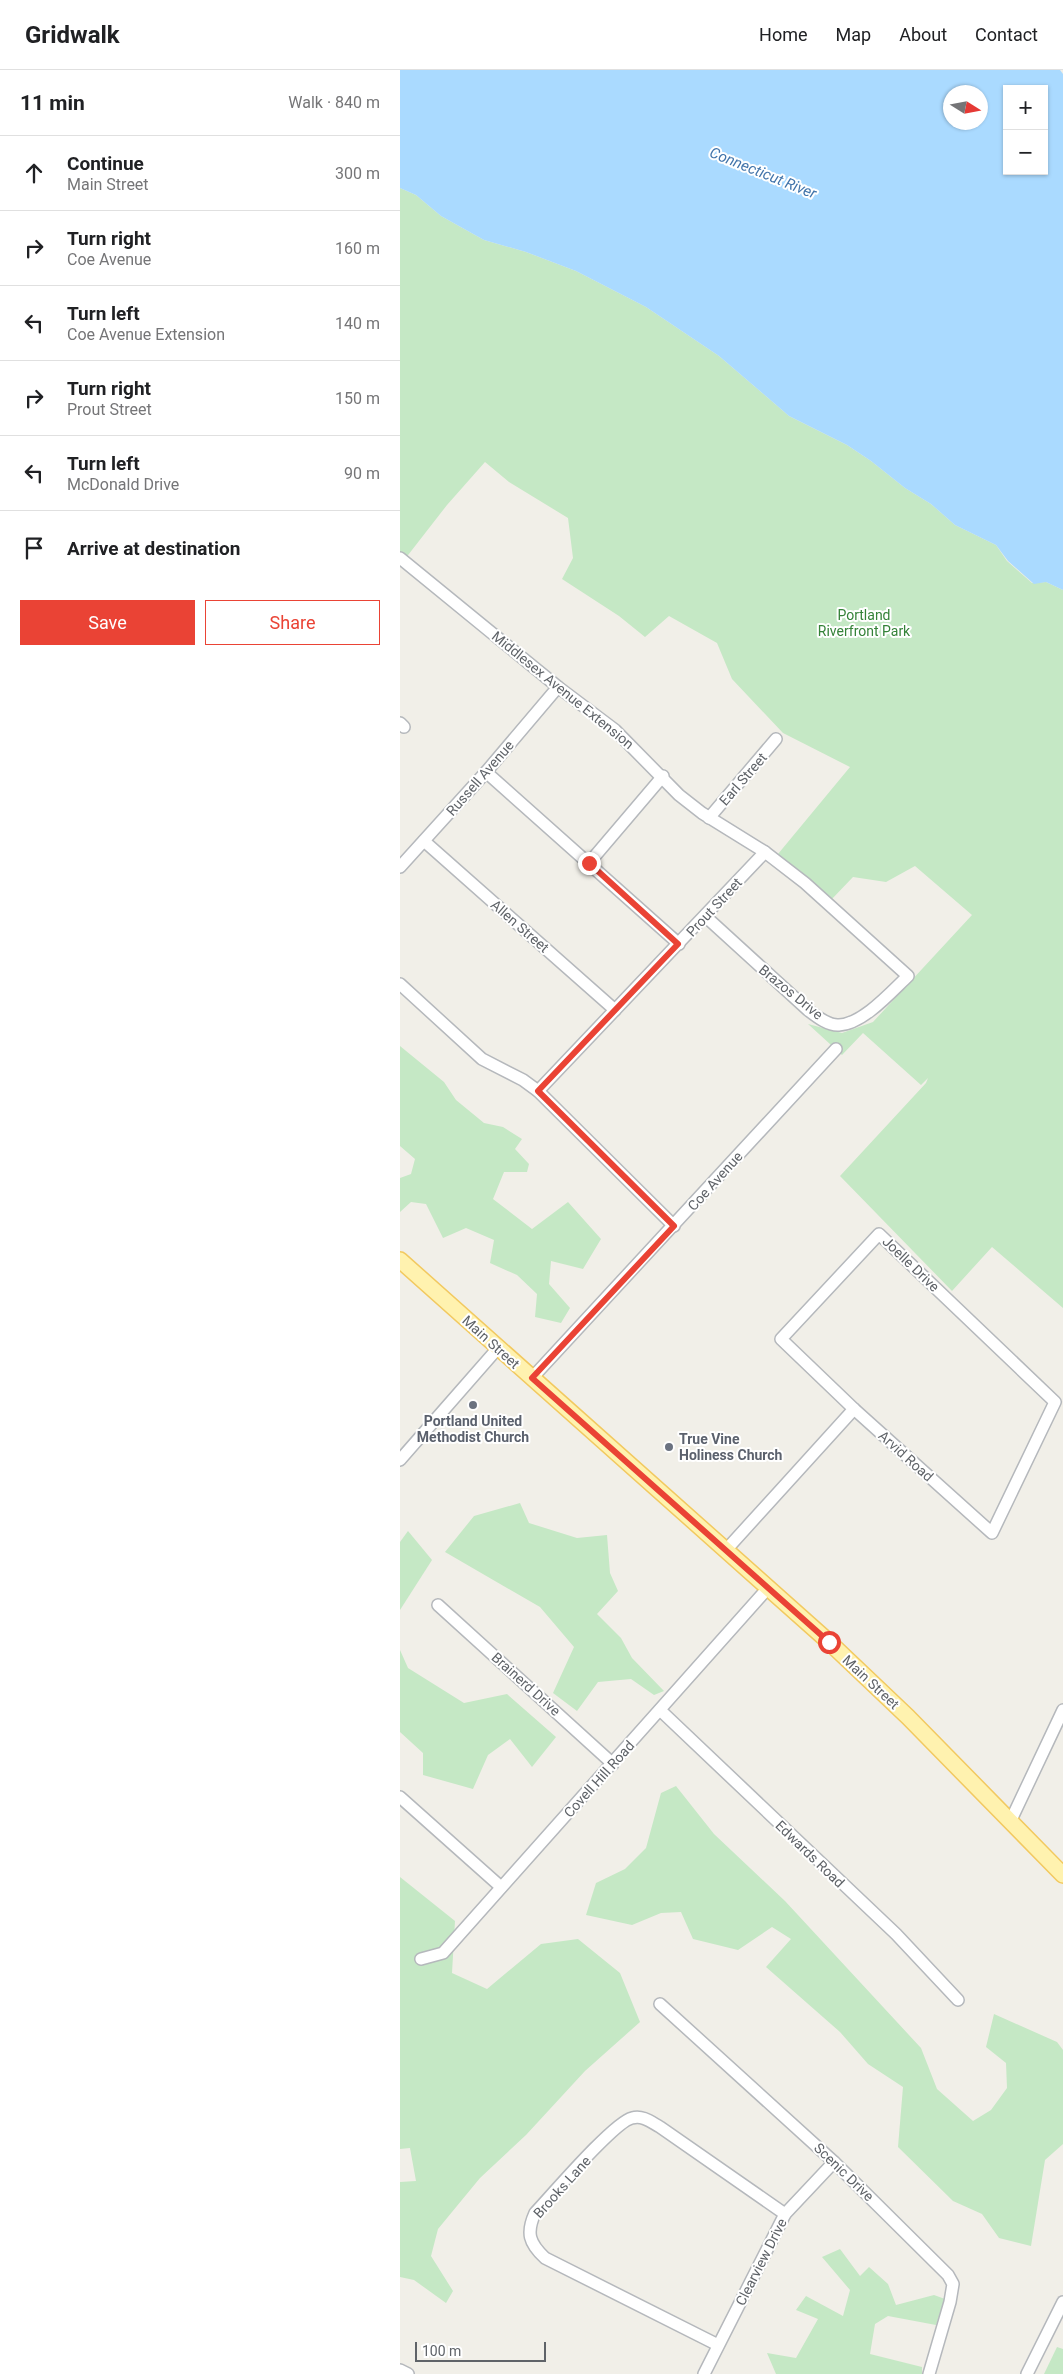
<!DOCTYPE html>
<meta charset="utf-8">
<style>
:root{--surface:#fff;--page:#f2f2f2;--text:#202124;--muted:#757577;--line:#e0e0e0;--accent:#ea4335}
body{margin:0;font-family:Roboto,sans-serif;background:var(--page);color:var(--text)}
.controls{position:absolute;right:15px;top:15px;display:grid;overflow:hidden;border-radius:0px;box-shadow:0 1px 4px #0004}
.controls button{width:45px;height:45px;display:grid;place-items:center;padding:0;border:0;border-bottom:1px solid var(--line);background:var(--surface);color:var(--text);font:25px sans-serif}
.compass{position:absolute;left:543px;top:15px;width:45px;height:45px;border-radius:50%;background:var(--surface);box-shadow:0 1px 4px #0004;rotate:101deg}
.scale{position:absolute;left:15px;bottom:12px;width:131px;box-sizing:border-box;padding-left:5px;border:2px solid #5f6368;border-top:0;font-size:14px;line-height:18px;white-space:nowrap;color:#5f6368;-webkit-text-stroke:4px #fff;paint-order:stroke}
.stop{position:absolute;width:15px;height:15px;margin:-11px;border:4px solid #ea4335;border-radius:50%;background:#fff}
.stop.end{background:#ea4335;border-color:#fff;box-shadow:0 1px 5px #0008}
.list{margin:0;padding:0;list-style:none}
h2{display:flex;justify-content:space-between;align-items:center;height:65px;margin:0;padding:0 20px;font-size:21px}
h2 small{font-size:16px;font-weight:400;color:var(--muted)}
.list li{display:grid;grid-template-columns:32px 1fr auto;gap:15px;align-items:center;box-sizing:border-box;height:75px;padding:0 20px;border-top:1px solid var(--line)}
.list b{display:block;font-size:19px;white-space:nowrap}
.list p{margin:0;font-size:16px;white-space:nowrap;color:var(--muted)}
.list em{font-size:16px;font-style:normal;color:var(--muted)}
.actions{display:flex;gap:10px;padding:15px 20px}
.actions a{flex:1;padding:11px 0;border:1px solid var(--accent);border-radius:0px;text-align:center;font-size:18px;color:var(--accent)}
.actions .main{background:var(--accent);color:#fff}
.icon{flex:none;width:28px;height:28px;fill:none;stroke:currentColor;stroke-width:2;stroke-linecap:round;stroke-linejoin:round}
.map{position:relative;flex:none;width:663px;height:2304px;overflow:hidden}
header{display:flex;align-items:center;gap:30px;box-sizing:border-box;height:70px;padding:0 25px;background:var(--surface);border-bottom:1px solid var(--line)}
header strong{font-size:24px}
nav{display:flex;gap:28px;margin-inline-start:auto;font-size:18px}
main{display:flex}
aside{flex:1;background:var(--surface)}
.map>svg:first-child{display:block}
</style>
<header>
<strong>Gridwalk</strong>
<nav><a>Home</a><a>Map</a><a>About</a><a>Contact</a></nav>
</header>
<main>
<aside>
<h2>11 min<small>Walk · 840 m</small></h2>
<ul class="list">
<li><svg class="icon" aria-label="ahead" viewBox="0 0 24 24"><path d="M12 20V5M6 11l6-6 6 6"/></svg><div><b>Continue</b><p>Main Street</p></div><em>300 m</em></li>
<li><svg class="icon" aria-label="right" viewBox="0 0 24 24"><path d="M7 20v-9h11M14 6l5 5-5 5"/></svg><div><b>Turn right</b><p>Coe Avenue</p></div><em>160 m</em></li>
<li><svg class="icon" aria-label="left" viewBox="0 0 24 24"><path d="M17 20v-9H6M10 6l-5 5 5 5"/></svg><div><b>Turn left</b><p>Coe Avenue Extension</p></div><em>140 m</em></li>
<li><svg class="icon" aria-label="right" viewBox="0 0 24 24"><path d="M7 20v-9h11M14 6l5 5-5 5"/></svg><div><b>Turn right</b><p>Prout Street</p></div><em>150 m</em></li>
<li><svg class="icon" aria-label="left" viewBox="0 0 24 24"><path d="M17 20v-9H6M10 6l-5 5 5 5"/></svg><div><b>Turn left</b><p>McDonald Drive</p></div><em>90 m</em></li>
<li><svg class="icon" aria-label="arrive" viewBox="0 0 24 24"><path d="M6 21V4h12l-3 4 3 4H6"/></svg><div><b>Arrive at destination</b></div></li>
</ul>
<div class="actions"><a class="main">Save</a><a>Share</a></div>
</aside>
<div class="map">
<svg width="663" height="2304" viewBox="0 0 663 2304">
<rect width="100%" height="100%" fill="#f1efe8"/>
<g fill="#c5e8c5">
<polygon points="0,118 16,125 41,146 84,170 126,182 176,201 246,237 319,286 389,346 447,375 471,391 505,418 531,434 555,455 596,475 607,491 632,513 646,512 663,520 663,1238 592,1177 552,1221 440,1106 526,1013 528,1008 521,1015 463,963 442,985 408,954 442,963 473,952 572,845 515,796 486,812 453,807 431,830 378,784 450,697 383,663 332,609 317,573 269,546 245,567 219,546 162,509 173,488 168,448 109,412 85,392 47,435 5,489 0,485"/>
<polygon points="0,976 44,1012 56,1030 84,1053 103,1057 122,1069 115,1079 129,1094 127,1102 104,1102 93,1129 132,1159 168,1132 201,1169 183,1199 151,1191 149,1214 170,1238 161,1253 135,1247 137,1224 117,1205 90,1193 94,1170 66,1158 43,1168 26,1134 11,1132 0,1142 0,1108 11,1104 15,1089 0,1076"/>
<polygon points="120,1433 129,1453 177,1468 207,1465 210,1503 218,1521 197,1544 221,1568 232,1588 264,1621 254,1625 231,1609 198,1612 177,1641 153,1623 174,1577 140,1537 45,1482 74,1446"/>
<polygon points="8,1461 32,1490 0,1540 0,1472"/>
<polygon points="0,1580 8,1598 64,1633 107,1624 156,1667 132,1697 110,1669 88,1685 73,1719 23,1705 23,1683 0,1662"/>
<polygon points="276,1716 314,1764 385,1831 521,1978 537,2019 573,2051 591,2040 607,2018 606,1993 586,1977 594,1944 657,1972 663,1980 663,2074 645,2090 631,2176 599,2168 582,2144 553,2131 498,2077 503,2017 468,1994 440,1962 366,1897 391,1869 372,1857 338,1880 293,1869 281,1842 261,1843 232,1855 186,1845 196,1813 225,1799 246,1778 261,1723"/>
<polygon points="0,1807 55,1851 52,1903 87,1919 141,1874 178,1869 220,1903 240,1952 185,2001 126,2065 80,2108 38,2159 31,2186 53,2221 46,2233 14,2210 0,2207 0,2112 16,2111 10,2078 0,2079"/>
<polygon points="440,2179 460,2206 469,2197 488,2214 496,2235 534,2225 545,2229 536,2255 488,2246 475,2254 470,2284 522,2297 522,2304 376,2304 367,2283 396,2288 418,2249 396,2240 406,2226 443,2246 450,2220 422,2187"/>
<polygon points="657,2277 663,2279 663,2304 644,2304"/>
</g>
<path fill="#aadaff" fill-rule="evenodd" d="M 0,0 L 660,0 L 663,4 L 663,520 L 646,512 L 634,514 L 608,491 L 596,475 L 555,455 L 531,434 L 505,418 L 471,391 L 447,375 L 389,346 L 319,286 L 246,237 L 176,201 L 126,182 L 84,170 L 41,146 L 16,125 L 0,118 ZM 607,19 L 644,19 L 644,101 L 607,101 ZM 550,22 L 580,22 L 580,52 L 550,52 Z"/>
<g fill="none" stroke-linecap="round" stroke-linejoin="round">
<defs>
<g id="minor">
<path d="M 0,488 L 158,617 L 215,660 L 279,725 L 302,743 L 365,782 L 405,813 L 508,906 C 491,922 463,954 439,955 C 428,956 416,946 408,940 L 305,846"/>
<polyline points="0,653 4,657"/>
<polyline points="86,702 279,874"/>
<polyline points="309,748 376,669"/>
<polyline points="24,771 215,940"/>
<polyline points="189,793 263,706"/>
<polyline points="0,797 86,702 158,617"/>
<polyline points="0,914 82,989 123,1010 138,1021 274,1156"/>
<polyline points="138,1021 365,782"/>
<polygon points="479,1164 655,1332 592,1463 454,1339 381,1269"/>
<polyline points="132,1308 436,979"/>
<polyline points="0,1390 98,1278"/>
<polyline points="326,1480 454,1339"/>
<polyline points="38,1535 213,1694"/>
<polyline points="260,1640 496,1864 558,1930"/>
<polyline points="0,1727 101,1817"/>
<polyline points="611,1750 663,1640"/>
<polyline points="21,1889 43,1883 368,1518"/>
<polyline points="260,1934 434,2092 548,2205 553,2214 550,2232 529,2304"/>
<path d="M 318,2275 L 145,2188 C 129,2173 126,2163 135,2143 C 151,2126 214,2052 232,2048 C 243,2045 251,2052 260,2057 L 385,2144"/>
<polyline points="0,2300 8,2304"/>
<polyline points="304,2304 385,2144 434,2092"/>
<polyline points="627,2304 663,2232"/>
</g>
<polyline id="major" points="0,1190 429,1572 508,1647 663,1805"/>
</defs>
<use href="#minor" stroke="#b5b8bc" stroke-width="14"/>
<use href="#major" stroke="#f2c960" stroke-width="18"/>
<use href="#minor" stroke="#fff" stroke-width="11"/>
<use href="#major" stroke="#fff2af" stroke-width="15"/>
</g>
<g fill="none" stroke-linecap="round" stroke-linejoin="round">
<polyline stroke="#ea4335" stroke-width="6" points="189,793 278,874 138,1021 274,1156 132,1308 429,1572"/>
</g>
<g fill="#6b7280" stroke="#fff" stroke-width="2">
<circle cx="73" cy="1335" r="5"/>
<circle cx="269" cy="1377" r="5"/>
</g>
<g text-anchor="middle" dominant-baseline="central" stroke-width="4" stroke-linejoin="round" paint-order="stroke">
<g font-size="14" fill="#348238" stroke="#fff">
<text x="464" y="545">Portland<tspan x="464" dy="16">Riverfront Park</tspan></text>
</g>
<g font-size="14" fill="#5f6368" stroke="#fff">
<text transform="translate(163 620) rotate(39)">Middlesex Avenue Extension</text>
<text transform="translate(80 708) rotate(-49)">Russell Avenue</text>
<text transform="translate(343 709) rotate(-49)">Earl Street</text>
<text transform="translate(314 837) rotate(-47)">Prout Street</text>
<text transform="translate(120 856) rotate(41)">Allen Street</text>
<text transform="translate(391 922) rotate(39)">Brazos Drive</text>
<text transform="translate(315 1111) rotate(-48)">Coe Avenue</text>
<text transform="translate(511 1194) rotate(44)">Joelle Drive</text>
<text transform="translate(91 1272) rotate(42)">Main Street</text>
<text transform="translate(506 1386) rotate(42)">Arvid Road</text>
<text transform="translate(471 1612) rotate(43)">Main Street</text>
<text transform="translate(126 1614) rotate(42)">Brainerd Drive</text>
<text transform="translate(199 1709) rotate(-48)">Covell Hill Road</text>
<text transform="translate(410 1784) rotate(44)">Edwards Road</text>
<text transform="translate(444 2102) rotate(44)">Scenic Drive</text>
<text transform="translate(162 2117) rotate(-48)">Brooks Lane</text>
<text transform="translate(361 2192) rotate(-63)">Clearview Drive</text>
</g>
<g font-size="14" font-weight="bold" fill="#5b616d" stroke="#fff">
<text x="73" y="1351">Portland United<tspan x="73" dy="16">Methodist Church</tspan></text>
<text x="279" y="1369" text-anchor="start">True Vine<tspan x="279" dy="16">Holiness Church</tspan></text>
</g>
<g font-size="15" font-style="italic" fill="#4174aa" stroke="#fff">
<text transform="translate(363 103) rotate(22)">Connecticut River</text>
</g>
</g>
</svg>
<div class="controls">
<button>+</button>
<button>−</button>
</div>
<svg class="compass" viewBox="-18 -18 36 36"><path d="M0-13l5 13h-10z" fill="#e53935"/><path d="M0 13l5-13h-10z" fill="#757577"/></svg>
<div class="scale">100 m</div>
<div class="stop" style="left:429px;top:1572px"></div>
<div class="stop end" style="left:189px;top:793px"></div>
</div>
</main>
